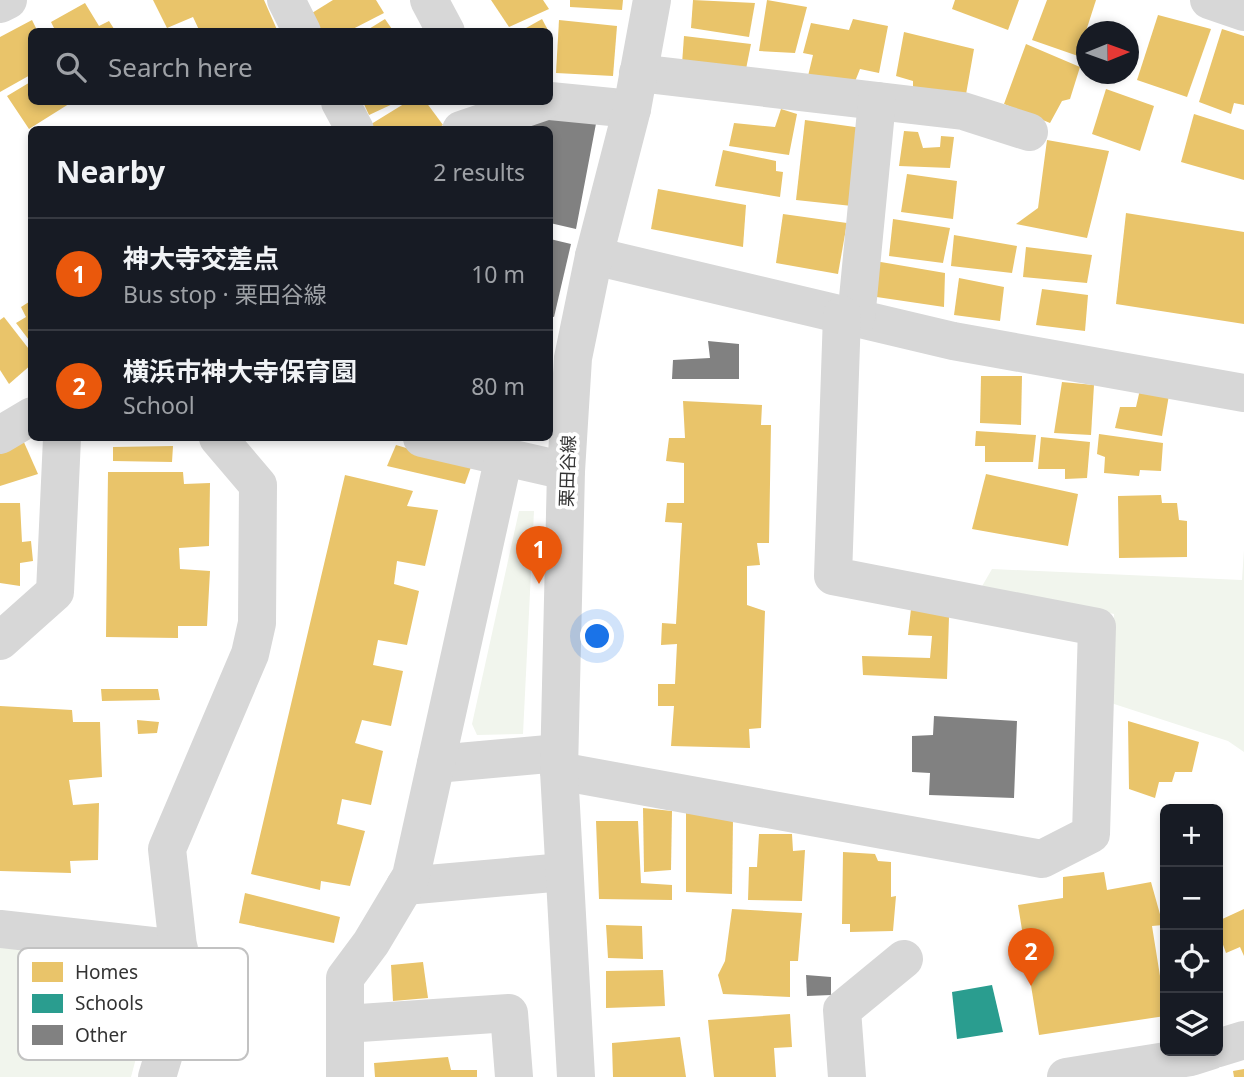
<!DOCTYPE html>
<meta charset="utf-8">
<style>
:root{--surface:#171b24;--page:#242831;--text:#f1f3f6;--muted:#9ea1a6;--line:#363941;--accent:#ea580c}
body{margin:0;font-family:"Noto Sans","Noto Sans JP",sans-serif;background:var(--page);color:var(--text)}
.controls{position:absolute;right:21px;bottom:21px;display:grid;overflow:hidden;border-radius:10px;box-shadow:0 4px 10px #0003}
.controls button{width:63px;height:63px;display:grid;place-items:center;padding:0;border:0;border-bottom:2px solid var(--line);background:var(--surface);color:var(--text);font:35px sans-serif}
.compass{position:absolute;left:1076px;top:21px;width:63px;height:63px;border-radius:50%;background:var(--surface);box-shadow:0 4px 10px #0003;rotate:89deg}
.you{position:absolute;left:598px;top:637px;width:24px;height:24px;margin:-18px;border:5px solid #fff;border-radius:50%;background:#1a73e8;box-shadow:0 0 0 10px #1a73e833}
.badge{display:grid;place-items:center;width:46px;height:46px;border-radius:50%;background:var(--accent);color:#fff;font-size:23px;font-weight:700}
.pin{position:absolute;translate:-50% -58px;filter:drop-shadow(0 2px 4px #0008)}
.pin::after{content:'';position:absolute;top:37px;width:24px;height:21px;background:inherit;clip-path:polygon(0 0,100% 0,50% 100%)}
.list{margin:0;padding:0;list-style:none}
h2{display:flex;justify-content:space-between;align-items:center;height:91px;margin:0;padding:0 28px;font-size:30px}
h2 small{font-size:23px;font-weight:400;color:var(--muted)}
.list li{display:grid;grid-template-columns:46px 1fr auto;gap:21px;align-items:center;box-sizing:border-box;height:112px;padding:0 28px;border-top:2px solid var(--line)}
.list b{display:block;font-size:26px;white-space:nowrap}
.list p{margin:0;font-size:23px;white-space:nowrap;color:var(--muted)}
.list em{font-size:23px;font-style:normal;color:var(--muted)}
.icon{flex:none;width:38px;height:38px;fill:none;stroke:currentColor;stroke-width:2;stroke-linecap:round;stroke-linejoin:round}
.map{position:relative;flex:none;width:1244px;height:1077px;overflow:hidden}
.search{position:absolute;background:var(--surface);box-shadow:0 4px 10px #0003;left:28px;top:28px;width:525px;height:77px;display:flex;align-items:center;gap:18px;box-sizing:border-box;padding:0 24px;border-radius:10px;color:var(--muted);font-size:26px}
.panel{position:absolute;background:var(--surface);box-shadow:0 4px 10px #0003;left:28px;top:126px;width:525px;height:315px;border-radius:10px}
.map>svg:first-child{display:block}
</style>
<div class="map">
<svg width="1244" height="1077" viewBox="0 0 1244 1077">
<rect width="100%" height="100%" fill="#fff"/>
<g fill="#f1f5ed">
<polygon points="519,511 534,511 523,734 477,735 472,724"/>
<polygon points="1244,550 1244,752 1228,741 1111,703 1114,614 981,588 992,569 1242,580"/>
<polygon points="0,942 143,959 159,972 131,1077 0,1077"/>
</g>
<g fill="#e9c46a">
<polygon points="153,0 264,0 278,32 200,32 193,17 167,28"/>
<polygon points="333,0 376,0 384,13 347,32 321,32 312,13"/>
<polygon points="491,0 543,0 549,9 509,27"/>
<polygon points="570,0 623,0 622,10 570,7"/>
<polygon points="693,0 755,3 749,37 691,28"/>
<polygon points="767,0 807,7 795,53 759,51"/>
<polygon points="955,0 1019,0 1008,30 952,9"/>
<polygon points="1047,0 1096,0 1078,56 1032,40"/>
<polygon points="85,3 99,26 109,21 116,32 56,32 51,22"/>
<polygon points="1158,15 1211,29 1187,97 1137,80"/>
<polygon points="385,19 394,32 364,32"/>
<polygon points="542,19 549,32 519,32"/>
<polygon points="853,19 888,26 879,73 860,69 854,84 808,76 813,55 803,53 811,23 849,30"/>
<polygon points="32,20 38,32 32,32 32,74 0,92 0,37"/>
<polygon points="559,20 617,26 613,76 556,73"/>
<polygon points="1222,29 1244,36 1244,105 1234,103 1231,114 1199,102"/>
<polygon points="904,32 974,49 965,100 913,92 913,81 896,76"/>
<polygon points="684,36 751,44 745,74 682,64"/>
<polygon points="1026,44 1080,67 1070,99 1062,101 1050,123 1004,104"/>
<polygon points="32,81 32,102 72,102 29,129 7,96"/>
<polygon points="1106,89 1154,106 1140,151 1092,134"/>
<polygon points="363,102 397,102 369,115"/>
<polygon points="407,102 426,102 443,125 435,130 370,130 368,126"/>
<polygon points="781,109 797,114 789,155 729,146 734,123 775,127"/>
<polygon points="1194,114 1244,130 1244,180 1181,162"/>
<polygon points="805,120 862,128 852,206 796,200"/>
<polygon points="904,131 918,132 923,148 940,147 941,136 954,137 950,168 899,166"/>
<polygon points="1047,140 1109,151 1087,238 1016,224 1038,208"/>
<polygon points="723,150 776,161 776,171 783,172 780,197 715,186"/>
<polygon points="907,174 957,181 953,219 901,212"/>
<polygon points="658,189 746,205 743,247 651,229"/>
<polygon points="1126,213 1244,232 1244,324 1116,304"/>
<polygon points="783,214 847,223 838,274 776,263"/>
<polygon points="893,219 950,228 943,263 889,256"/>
<polygon points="954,235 1017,246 1012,273 951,266"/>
<polygon points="1026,247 1092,255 1087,283 1023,277"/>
<polygon points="875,261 945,273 944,307 870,296"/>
<polygon points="959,278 1004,287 1000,321 954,315"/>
<polygon points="1042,289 1088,295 1085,331 1036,325"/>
<polygon points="32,300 32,344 16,323 26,317 21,307"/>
<polygon points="4,317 32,353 32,364 9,384 0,370 0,320"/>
<polygon points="981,376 1022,376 1021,425 980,423"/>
<polygon points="1062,382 1094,385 1091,435 1054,433"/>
<polygon points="1141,385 1170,389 1162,436 1115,428 1120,407 1136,407"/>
<polygon points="683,401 762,405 761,425 771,425 769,543 757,543 760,565 747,566 747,605 765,611 761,728 749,729 750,748 671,746 674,706 658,706 658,684 675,684 677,644 661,645 662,623 676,624 682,523 665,522 667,503 684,503 684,463 666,461 669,438 685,438"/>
<polygon points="976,431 1036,435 1033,462 985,462 985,446 975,446"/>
<polygon points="1099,434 1163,443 1161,471 1140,470 1139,476 1104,473 1105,457 1097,454"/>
<polygon points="1041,437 1090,442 1087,478 1065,479 1065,469 1038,469"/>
<polygon points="23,440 38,474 0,486 0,454"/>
<polygon points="396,445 471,467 465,484 387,466"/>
<polygon points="173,446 172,462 113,461 113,447"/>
<polygon points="108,472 183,472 184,484 210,483 209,546 179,548 180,569 210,571 207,626 178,626 178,638 106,637"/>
<polygon points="986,474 1078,494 1068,546 972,529"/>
<polygon points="345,475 413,491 407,506 438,510 425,566 397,561 394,584 419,591 407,645 378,640 373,665 403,671 391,726 362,720 355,743 383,751 371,805 342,799 337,824 365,831 350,886 321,881 320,890 251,874"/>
<polygon points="1161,495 1162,503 1177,503 1179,520 1187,521 1187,557 1119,558 1118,496"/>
<polygon points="0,503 20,503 22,542 31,541 33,561 20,563 20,586 0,583"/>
<polygon points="911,609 949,617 947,679 863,675 862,656 930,658 932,636 908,635"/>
<polygon points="101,689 158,689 160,700 102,701"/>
<polygon points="0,706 72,710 73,722 100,722 102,777 69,780 73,805 99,803 98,860 70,861 71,873 0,871"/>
<polygon points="137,720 159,722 157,733 138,734"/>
<polygon points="1128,721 1199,742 1192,772 1175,772 1172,782 1159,782 1155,798 1129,789"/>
<polygon points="643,808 672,811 671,870 644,872"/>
<polygon points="686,813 733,819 732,894 686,892"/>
<polygon points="596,821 638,821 641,883 672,885 672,900 599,899"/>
<polygon points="759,834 792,834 793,851 805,850 802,901 748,900 749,867 757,867"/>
<polygon points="843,852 875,854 878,861 891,862 891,897 896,896 893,931 850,932 850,924 842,924"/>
<polygon points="1104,872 1107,890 1151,882 1163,925 1152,926 1160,976 1165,976 1165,1016 1039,1035 1018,905 1063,898 1063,877"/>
<polygon points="245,893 340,917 334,943 239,923"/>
<polygon points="732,909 802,913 798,961 790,961 790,997 723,994 718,975 725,961"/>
<polygon points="1244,909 1244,956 1240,947 1226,953 1218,931 1218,921"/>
<polygon points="606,925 642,926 643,959 608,958"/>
<polygon points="423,962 428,998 393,1001 391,965"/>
<polygon points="663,970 665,1006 606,1008 606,971"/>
<polygon points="790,1014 792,1047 774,1048 776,1077 714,1077 708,1020"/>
<polygon points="680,1037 686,1077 613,1077 612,1043"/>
<polygon points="448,1057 451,1070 477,1070 477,1077 375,1077 374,1063"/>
<polygon points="1244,1069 1244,1077 1234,1077 1233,1071"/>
</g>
<polygon fill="#2a9d8f" points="992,985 1003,1032 957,1039 952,992"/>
<g fill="#818181">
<polygon points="598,113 576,229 550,223 550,130 499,130 501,121"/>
<polygon points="550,239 571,244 554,317 550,316"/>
<polygon points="708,341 739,344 739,379 672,379 673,360 710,358"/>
<polygon points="934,716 1017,721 1014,798 929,795 930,773 912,772 912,736 933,735"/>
<polygon points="806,975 831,977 831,995 807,996"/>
</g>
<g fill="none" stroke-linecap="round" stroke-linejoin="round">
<g stroke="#d7d7d7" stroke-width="38">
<polyline points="286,0 302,32"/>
<polyline points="429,0 446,32"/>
<polyline points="1209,0 1244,12"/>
<polyline points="0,4 8,0"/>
<polyline points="638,73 963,111 1029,132"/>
<polyline points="550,101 632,109"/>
<polyline points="340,102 355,130"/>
<polyline points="461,130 543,102"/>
<polyline points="594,256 953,341 1244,393"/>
<polyline points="856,319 877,101"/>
<polyline points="0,435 32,416"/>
<polyline points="422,438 566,471"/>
<polyline points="0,641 55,592 62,438"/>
<polyline points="436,764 559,753"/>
<polyline points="559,771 1042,859 1091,834 1097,627 833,576 842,315"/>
<polyline points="405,886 564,872"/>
<polyline points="0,929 179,949"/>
<polyline points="345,1024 509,1013 514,1077"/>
<polyline points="1218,1048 1244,1040"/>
<polyline points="157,1077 183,991 167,849 250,654 257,623 258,485 218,438"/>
<polyline points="345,1077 345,978 371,943 411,876 504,456"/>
<polyline points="576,1077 559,771 566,471 573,358 594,256 632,109 652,0"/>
<polyline points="847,1077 842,1010 904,959"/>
<polyline points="1066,1077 1191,1057 1210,1051"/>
</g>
</g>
<g text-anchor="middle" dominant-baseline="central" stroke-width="7" stroke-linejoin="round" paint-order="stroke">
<g font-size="18" fill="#333" stroke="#fff">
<text transform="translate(567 471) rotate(-88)">栗田谷線</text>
</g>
</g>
<rect x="18" y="948" width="230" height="112" rx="10" fill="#fff" stroke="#c2c2c2" stroke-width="2"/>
<rect x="32" y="962" width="31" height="20" fill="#e9c46a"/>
<rect x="32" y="994" width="31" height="19" fill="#2a9d8f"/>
<rect x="32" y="1025" width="31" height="20" fill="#818181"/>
<g font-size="19" fill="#333">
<text x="75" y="979">Homes</text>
<text x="75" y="1010">Schools</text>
<text x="75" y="1042">Other</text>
</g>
</svg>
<div class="controls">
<button>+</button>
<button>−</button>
<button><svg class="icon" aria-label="locate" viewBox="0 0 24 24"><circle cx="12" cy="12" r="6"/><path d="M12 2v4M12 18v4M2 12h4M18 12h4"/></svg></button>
<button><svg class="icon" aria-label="layers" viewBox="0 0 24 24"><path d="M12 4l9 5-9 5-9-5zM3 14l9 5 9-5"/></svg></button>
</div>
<svg class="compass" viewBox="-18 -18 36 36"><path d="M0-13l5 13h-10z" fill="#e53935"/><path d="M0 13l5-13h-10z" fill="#9ea1a6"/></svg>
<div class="you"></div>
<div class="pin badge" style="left:539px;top:584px">1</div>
<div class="pin badge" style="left:1031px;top:986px">2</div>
<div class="search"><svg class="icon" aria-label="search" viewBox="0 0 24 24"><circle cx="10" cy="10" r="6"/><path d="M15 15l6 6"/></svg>Search here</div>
<section class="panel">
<h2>Nearby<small>2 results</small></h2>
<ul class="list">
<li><span class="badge">1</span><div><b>神大寺交差点</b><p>Bus stop · 栗田谷線</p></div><em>10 m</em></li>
<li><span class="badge">2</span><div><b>横浜市神大寺保育園</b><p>School</p></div><em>80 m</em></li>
</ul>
</section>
</div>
